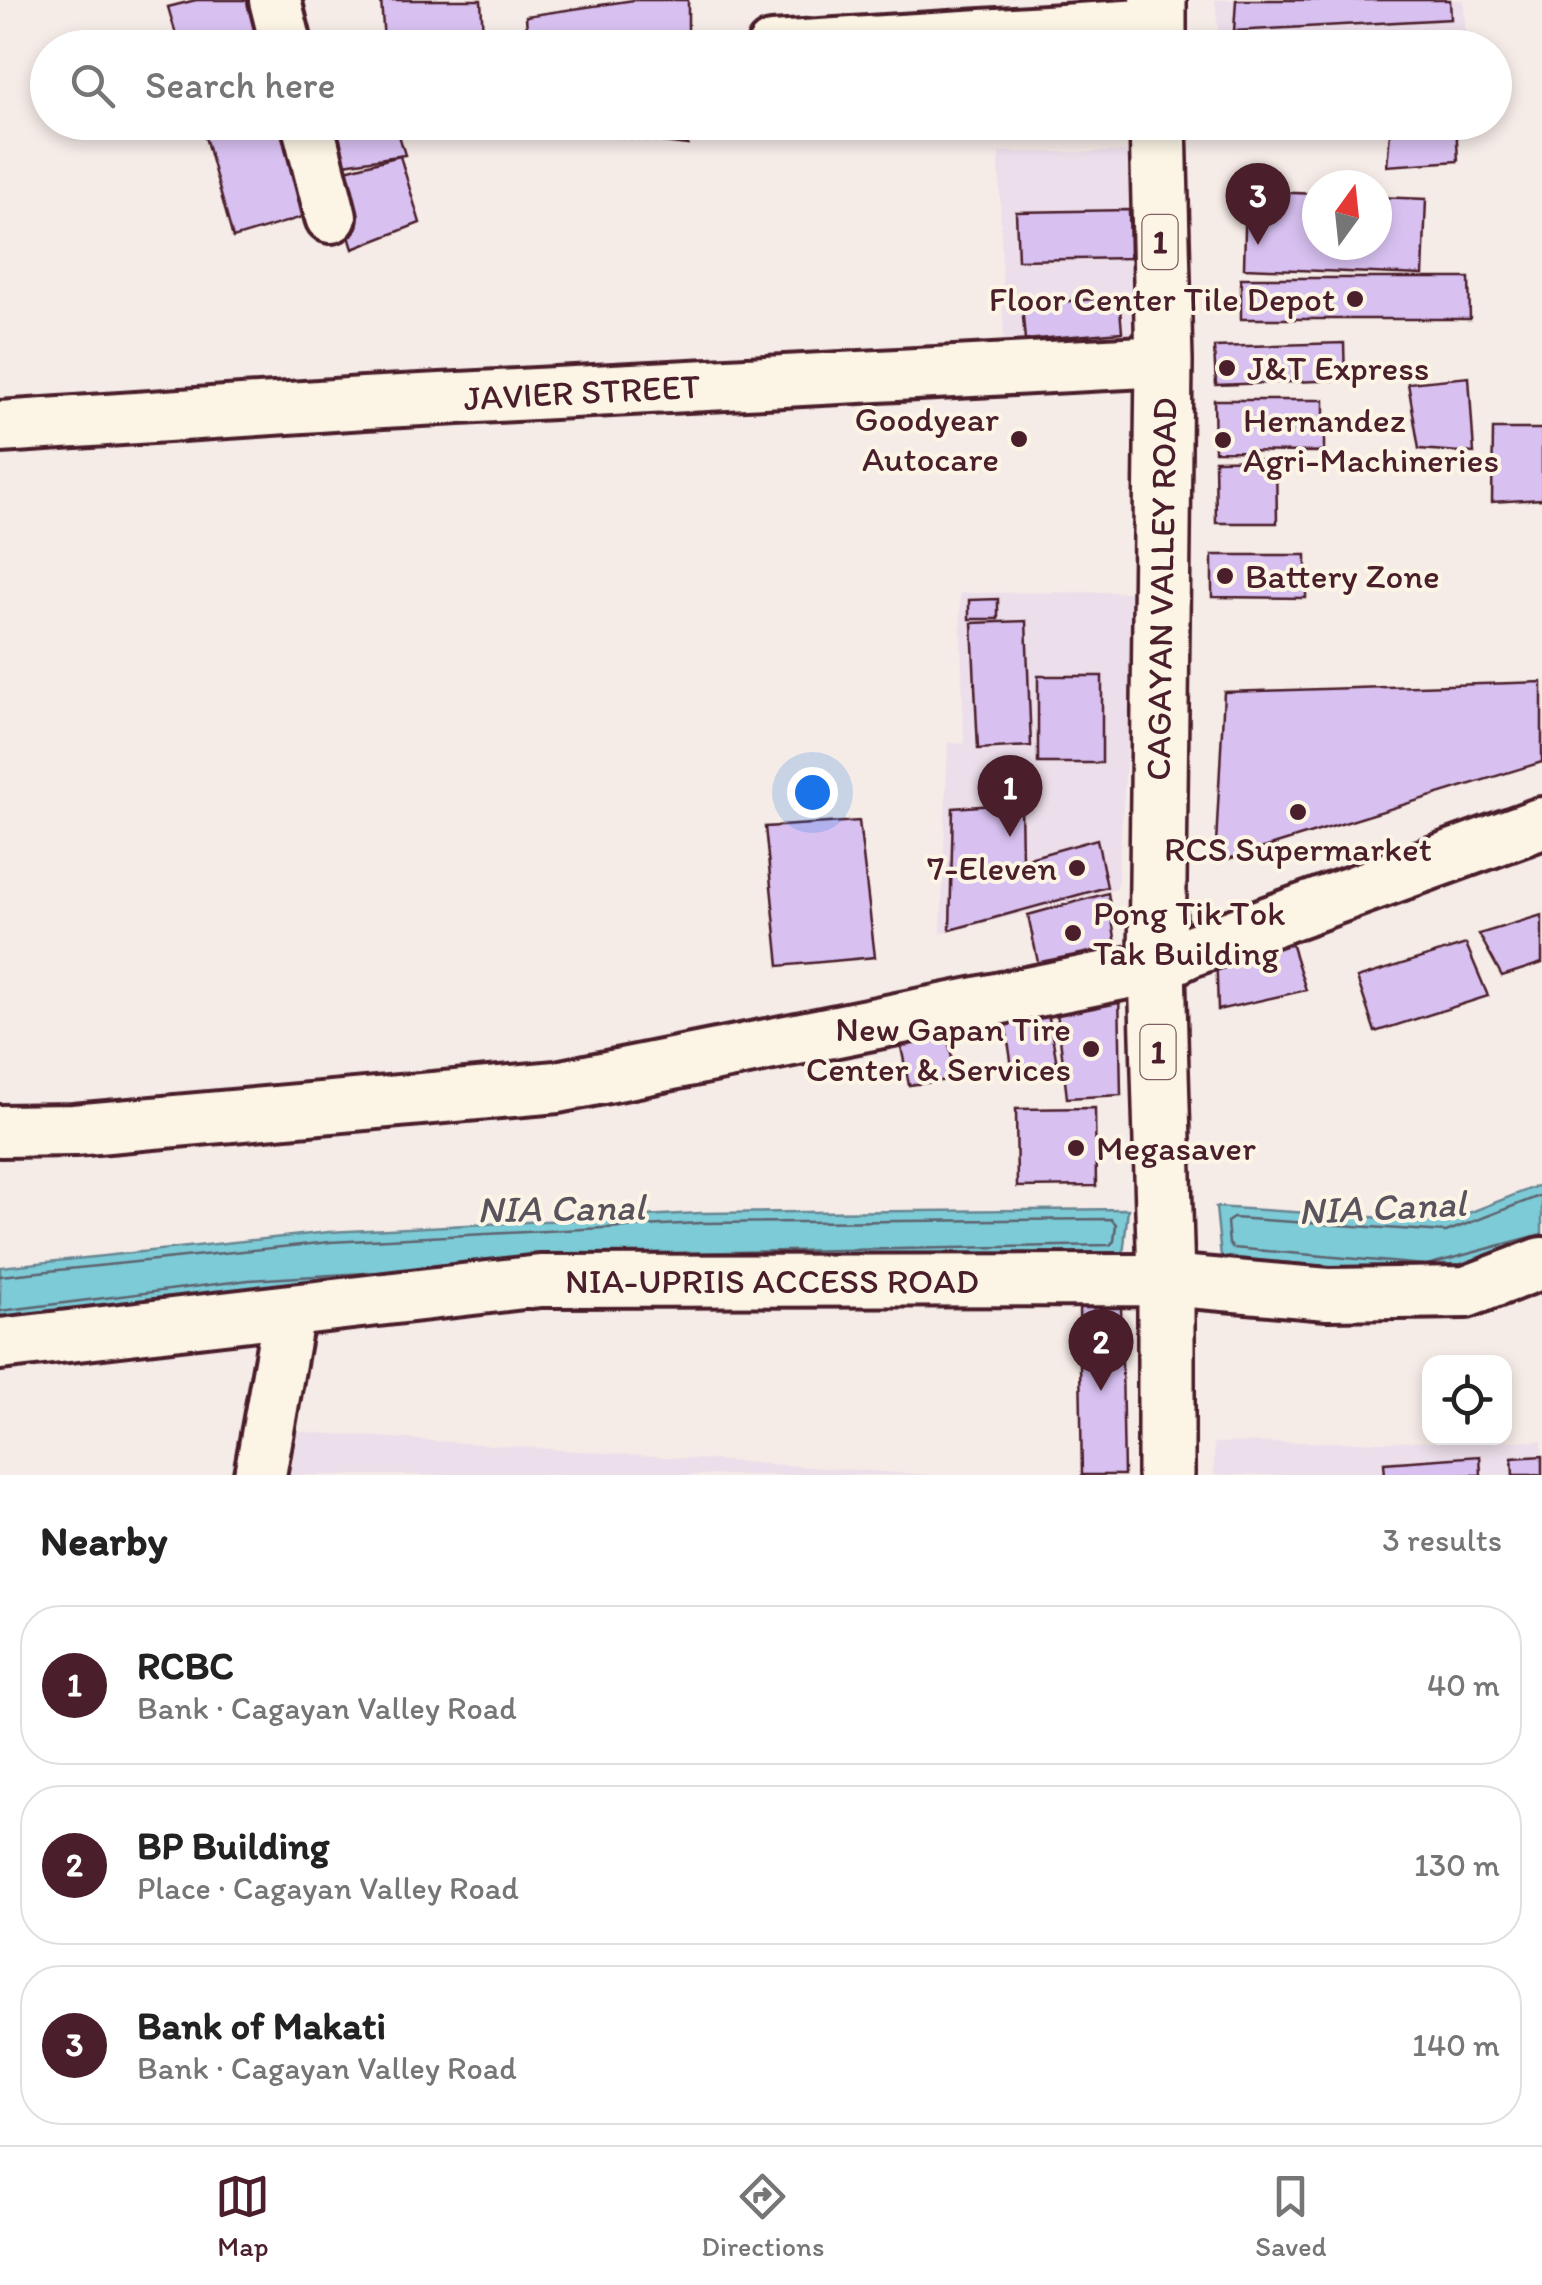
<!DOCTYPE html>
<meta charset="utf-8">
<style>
:root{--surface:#fff;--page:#f6f6f6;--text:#222;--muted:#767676;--line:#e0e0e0;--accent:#4a1f2b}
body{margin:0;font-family:Itim,sans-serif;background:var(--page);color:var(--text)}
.controls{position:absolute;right:30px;bottom:30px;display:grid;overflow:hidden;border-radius:20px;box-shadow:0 5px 15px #0003}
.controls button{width:90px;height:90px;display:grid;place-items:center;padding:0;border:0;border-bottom:2px solid var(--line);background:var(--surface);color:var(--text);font:50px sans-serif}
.compass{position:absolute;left:1302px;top:170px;width:90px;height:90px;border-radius:50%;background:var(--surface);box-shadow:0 5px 15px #0003;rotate:15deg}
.you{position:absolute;left:812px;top:792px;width:35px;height:35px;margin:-25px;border:8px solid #fff;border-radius:50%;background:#1a73e8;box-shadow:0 0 0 15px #1a73e833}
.badge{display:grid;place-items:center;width:65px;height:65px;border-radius:50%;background:var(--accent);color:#fff;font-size:32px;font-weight:700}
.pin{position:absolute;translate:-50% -82px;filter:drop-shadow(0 2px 5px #0008)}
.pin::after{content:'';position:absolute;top:52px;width:35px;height:30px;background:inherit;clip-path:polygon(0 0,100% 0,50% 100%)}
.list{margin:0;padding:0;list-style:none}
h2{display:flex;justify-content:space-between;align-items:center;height:130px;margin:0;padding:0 40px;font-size:42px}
h2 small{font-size:32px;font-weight:400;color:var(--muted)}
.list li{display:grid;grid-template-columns:65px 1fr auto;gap:30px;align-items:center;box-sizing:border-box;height:160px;margin:0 20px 20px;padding:0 20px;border:2px solid var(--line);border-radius:40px}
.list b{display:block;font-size:38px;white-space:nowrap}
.list p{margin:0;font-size:32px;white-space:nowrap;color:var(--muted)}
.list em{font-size:32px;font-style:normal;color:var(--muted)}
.icon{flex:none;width:55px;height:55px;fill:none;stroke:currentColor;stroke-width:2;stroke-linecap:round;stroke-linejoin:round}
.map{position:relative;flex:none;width:1542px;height:1475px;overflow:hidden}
.search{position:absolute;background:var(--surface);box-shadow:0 5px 15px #0003;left:30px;right:30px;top:30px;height:110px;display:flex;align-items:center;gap:25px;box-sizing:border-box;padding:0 35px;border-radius:55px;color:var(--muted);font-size:38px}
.sheet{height:670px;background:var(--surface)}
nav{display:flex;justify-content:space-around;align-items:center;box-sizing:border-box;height:140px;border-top:2px solid var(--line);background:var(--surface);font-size:28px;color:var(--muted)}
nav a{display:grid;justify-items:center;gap:5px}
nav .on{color:var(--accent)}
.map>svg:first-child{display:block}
</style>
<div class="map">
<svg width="1542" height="1475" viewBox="0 0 1542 1475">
<rect width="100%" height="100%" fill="#f5ebe7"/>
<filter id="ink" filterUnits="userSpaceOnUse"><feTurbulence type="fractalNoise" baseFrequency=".01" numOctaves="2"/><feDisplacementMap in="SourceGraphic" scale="20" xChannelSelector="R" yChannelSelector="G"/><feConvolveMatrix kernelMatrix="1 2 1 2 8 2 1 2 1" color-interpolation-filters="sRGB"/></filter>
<g filter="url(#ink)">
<g fill="#ecdeea">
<polygon points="1215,0 1463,0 1466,33 1219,38"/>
<polygon points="999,152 1146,152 1155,337 1004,345"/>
<polygon points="1138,592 1117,889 941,934 948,742 964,744 960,593"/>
<polygon points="273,1430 927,1475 268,1475"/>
<polygon points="1542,1441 1542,1475 1214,1475 1214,1443"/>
</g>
<g fill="#7bcbd6" stroke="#678692" stroke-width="2.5">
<polygon points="1542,1184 1542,1243 1524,1251 1427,1275 1221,1257 1216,1207 1446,1222"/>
<polygon points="1128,1209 1123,1255 733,1260 0,1321 0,1267 329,1232 701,1213"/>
</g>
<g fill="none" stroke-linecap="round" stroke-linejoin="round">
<g stroke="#5e646f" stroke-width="2.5">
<polyline points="1424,1265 1233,1248 1229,1244 1227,1222 1233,1218 1446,1232 1542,1195"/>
<polyline points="1427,1265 1542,1234"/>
<polyline points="0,1276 330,1242 701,1223 1111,1219 1116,1224 1114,1241 1110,1245 684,1253"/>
<polyline points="0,1311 249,1280 382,1272"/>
</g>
</g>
<g fill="#d8c1f1" stroke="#4a1f2b" stroke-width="2.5">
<polygon points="196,0 263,0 277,48 180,48 168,7"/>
<polygon points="381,0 481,0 483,35 384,41"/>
<polygon points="634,0 688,0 688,48 528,48 526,16"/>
<polygon points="1236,0 1450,0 1451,19 1234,31"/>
<polygon points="201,122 297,122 322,211 233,238"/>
<polygon points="318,122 395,122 405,155 330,166"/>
<polygon points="531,122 688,122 688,145 532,126"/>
<polygon points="1391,122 1456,122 1458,161 1387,166"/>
<polygon points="400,156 420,223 353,249 330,174"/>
<polygon points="1246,191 1317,194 1317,245 1377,245 1377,197 1426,199 1423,275 1244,268"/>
<polygon points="1129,210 1130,258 1018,260 1016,212"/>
<polygon points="1241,278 1469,278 1470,319 1241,319"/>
<polygon points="1119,297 1122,332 1025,340 1022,305"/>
<polygon points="1344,343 1345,380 1216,385 1214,347"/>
<polygon points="1469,377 1474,453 1419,449 1408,383"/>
<polygon points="1214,400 1324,400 1324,452 1215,451"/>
<polygon points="1493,429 1542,429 1542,499 1492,502"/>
<polygon points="1276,459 1277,523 1216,523 1215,460"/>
<polygon points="1212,555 1306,555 1306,598 1212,597"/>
<polygon points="998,599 998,619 969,619 969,600"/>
<polygon points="1026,621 1031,746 978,749 972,623"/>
<rect x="1038" y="676" width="64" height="87"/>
<polygon points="1542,682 1542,762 1215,863 1224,692"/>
<polygon points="1021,803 1022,860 1097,839 1107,887 950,930 953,808"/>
<polygon points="859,821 875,957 779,966 765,827"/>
<polygon points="1108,893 1117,951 1040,972 1028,915"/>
<polygon points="1542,915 1542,963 1502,976 1479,934"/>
<polygon points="1286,927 1306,990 1218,1010 1216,948"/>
<polygon points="1466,944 1488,996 1375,1032 1357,978"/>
<polygon points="1119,990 1121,1095 1067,1098 1056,1003"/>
<polygon points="1048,1012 1057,1064 1012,1067 1005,1021"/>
<polygon points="947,1034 956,1079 909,1085 900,1042"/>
<polygon points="1095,1108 1096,1186 1017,1187 1016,1109"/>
<polygon points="1079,1306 1121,1306 1124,1475 1082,1475"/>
<polygon points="1480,1456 1481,1475 1385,1475 1384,1463"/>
<polygon points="1542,1456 1542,1475 1513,1475 1512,1458"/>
</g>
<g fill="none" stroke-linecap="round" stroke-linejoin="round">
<defs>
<g id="minor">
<polyline points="275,0 287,48"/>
<polyline points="772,48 1158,24"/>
<polyline points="307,122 331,217"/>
<polyline points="0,427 364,403 1164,361"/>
<polyline points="0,1131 74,1130 557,1087 1157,967 1190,951 1542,823"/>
<polyline points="0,1344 540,1281 1166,1280 1328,1294 1466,1292 1542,1263"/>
<polyline points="260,1475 289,1312"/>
</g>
<g id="highway">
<polyline points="1158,48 1158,0"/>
<polyline points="1158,122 1164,361 1157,967 1166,1280 1166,1475"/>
</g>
</defs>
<use href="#minor" stroke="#4a1f2b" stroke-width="58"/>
<use href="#highway" stroke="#4a1f2b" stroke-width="62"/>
<use href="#minor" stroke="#fcf5e5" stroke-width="50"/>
<use href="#highway" stroke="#fcf5e5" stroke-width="55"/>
</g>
</g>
<g fill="#4a1f2b" stroke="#fcf5e5" stroke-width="4">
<circle cx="1355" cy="299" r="10"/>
<circle cx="1227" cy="368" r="10"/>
<circle cx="1019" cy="439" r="10"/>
<circle cx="1223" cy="440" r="10"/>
<circle cx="1225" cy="576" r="10"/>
<circle cx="1298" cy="812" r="10"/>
<circle cx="1077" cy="868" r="10"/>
<circle cx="1073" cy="933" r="10"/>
<circle cx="1091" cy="1049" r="10"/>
<circle cx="1076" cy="1148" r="10"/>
</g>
<g text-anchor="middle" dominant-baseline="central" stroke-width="8" stroke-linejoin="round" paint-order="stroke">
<g fill="#fcf5e5" stroke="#7f5f63" stroke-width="2.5">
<rect x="1142.5" y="215" width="35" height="54" rx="8"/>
<rect x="1140.5" y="1025" width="35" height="54" rx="8"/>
</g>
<g font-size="32" font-weight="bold" fill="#4a1f2b">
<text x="1160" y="242">1</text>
<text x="1158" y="1052">1</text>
</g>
<g font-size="35" fill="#4a1f2b" stroke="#fcf5e5" text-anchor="start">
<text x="1335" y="299" text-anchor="end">Floor Center Tile Depot</text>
<text x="1247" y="368">J&amp;T Express</text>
<text x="999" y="419" text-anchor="end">Goodyear<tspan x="999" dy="40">Autocare</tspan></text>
<text x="1243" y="420">Hernandez<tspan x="1243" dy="40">Agri-Machineries</tspan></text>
<text x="1245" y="576">Battery Zone</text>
<text x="1298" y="849" text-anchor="middle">RCS Supermarket</text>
<text x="1057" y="868" text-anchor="end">7-Eleven</text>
<text x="1093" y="913">Pong Tik Tok<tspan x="1093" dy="40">Tak Building</tspan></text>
<text x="1071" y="1029" text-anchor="end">New Gapan Tire<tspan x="1071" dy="40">Center &amp; Services</tspan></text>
<text x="1096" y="1148">Megasaver</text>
</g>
<g font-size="35" fill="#4a1f2b" stroke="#fcf5e5">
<text transform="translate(582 392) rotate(-3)">JAVIER STREET</text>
<text transform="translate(1161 589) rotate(-89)">CAGAYAN VALLEY ROAD</text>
<text x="772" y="1281">NIA-UPRIIS ACCESS ROAD</text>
</g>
<g font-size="38" font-style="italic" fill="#59535e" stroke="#fcf5e5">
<text transform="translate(1382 1207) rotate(-3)">NIA Canal</text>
<text transform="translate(561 1208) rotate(-1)">NIA Canal</text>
</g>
</g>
</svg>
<div class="controls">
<button><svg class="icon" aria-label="locate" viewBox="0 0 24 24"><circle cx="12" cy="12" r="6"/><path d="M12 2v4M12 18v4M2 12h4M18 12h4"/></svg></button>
</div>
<svg class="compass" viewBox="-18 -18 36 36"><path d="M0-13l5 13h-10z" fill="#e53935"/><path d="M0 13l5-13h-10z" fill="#767676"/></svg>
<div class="you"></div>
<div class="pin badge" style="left:1010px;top:837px">1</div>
<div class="pin badge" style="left:1101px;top:1391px">2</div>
<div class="pin badge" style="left:1258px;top:245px">3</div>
<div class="search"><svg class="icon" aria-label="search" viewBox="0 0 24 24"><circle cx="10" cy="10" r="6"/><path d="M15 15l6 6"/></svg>Search here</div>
</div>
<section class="sheet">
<h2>Nearby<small>3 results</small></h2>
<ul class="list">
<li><span class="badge">1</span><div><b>RCBC</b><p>Bank · Cagayan Valley Road</p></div><em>40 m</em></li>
<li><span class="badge">2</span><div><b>BP Building</b><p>Place · Cagayan Valley Road</p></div><em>130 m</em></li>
<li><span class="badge">3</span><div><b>Bank of Makati</b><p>Bank · Cagayan Valley Road</p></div><em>140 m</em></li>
</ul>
</section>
<nav>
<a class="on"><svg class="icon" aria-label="map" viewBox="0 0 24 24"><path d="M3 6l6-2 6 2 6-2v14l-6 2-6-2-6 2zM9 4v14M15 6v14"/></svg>Map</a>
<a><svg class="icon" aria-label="directions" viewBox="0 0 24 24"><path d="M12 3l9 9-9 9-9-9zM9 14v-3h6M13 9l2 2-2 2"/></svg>Directions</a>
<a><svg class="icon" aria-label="saved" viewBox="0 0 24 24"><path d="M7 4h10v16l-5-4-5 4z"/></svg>Saved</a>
</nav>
